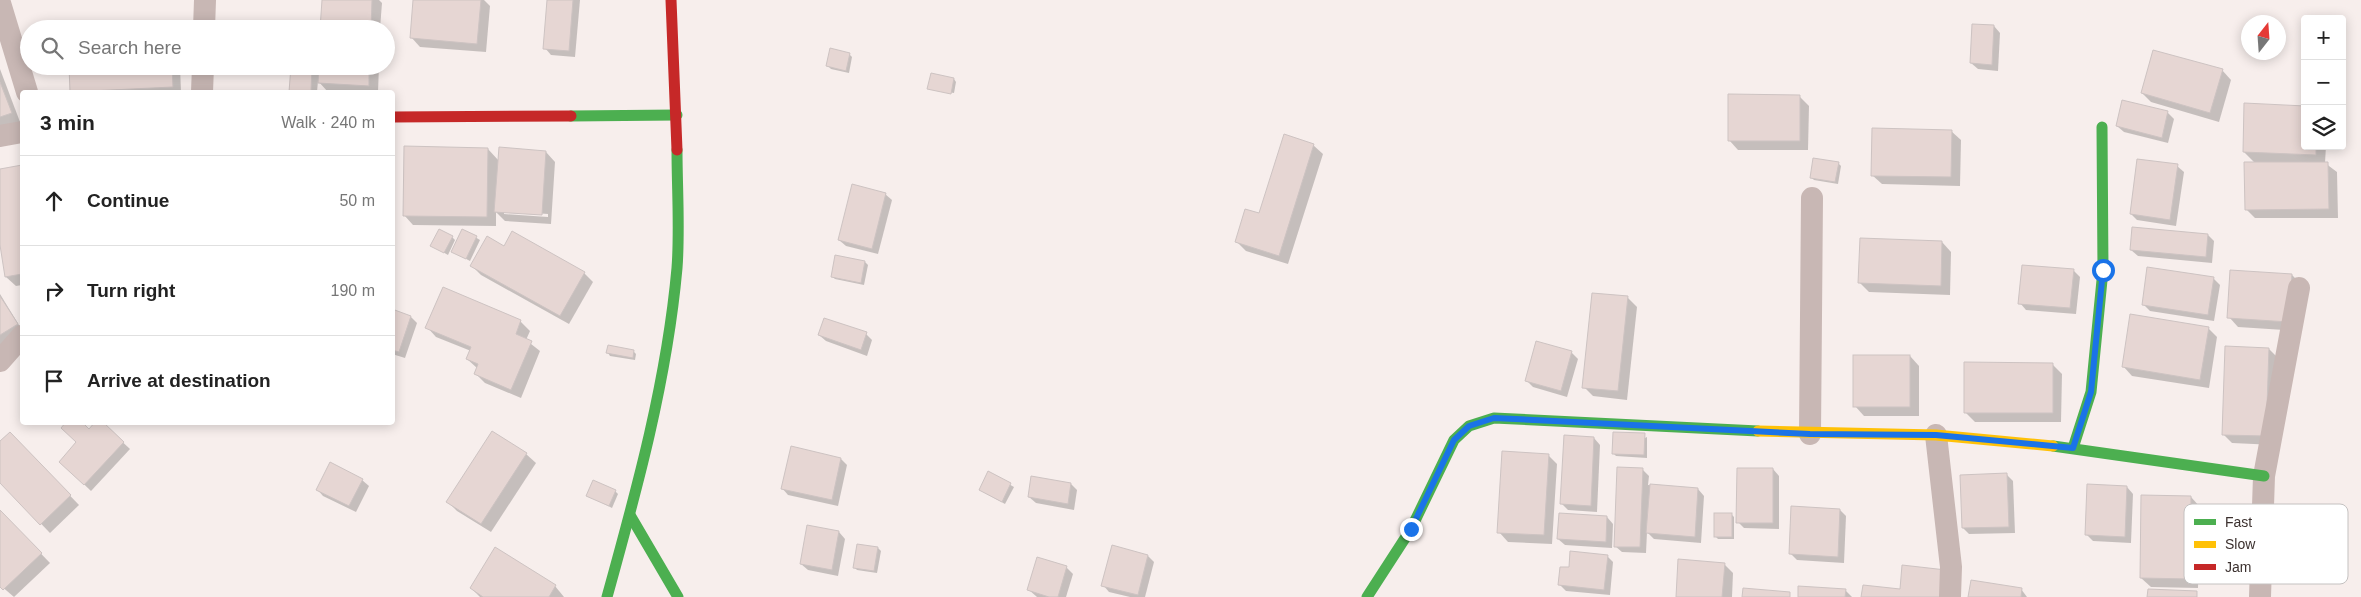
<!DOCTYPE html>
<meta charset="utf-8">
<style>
:root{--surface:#fff;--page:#f6f6f6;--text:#222;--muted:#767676;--line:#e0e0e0}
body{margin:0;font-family:Arial,sans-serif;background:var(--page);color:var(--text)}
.controls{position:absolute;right:15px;top:15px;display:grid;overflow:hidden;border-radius:5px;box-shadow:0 2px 12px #0003}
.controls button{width:45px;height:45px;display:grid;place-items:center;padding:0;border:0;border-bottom:1px solid var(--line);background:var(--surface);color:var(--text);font:25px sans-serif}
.compass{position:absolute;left:2241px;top:15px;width:45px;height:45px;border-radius:50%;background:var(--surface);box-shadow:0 2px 12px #0003;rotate:17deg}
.stop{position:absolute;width:15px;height:15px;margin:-11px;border:4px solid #1a73e8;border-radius:50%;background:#fff}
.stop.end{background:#1a73e8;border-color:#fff;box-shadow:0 1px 5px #0008}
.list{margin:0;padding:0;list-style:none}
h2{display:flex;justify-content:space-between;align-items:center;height:65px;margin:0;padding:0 20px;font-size:21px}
h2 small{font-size:16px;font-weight:400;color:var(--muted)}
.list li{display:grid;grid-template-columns:32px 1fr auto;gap:15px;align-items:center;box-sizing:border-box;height:90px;padding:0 20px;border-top:1px solid var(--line)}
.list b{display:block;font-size:19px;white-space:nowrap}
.list em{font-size:16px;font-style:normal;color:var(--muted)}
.icon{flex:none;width:28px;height:28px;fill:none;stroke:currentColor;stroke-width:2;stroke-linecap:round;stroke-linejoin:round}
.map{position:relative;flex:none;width:2361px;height:597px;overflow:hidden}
.search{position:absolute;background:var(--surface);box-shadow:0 2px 12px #0003;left:20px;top:20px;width:375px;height:55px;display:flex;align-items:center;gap:12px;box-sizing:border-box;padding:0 18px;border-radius:28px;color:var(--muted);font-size:19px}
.panel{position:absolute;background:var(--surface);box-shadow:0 2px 12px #0003;left:20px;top:90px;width:375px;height:335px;border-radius:5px}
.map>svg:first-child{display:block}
</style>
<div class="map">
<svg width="2361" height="597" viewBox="0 0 2361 597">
<rect width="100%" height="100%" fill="#f7eeec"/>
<g fill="#0003" fill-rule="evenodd">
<polygon points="323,0 379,0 382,3 380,29 321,29"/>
<polygon points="414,0 484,0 490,6 486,52 420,47 411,37"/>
<polygon points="548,0 580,0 575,57 551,55 545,48"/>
<polygon points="1994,26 2000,33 1998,71 1978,69 1971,63"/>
<polygon points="849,54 852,57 849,73 831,69 828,66"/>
<polygon points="70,66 180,66 181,92 73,92"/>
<polygon points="292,66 379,66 378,92 328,92 318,81 317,92 291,92"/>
<polygon points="0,69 20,122 0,130"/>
<polygon points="2222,70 2231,80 2219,122 2151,102 2142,93"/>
<polygon points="954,79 956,82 954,93 929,89"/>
<polygon points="1799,96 1809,106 1808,150 1738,150 1729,140"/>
<polygon points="2123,101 2168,113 2174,119 2168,143 2124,132 2117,126"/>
<polygon points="1951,131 1961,140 1960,186 1882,184 1872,175"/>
<polygon points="1313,145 1323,154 1288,264 1246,251 1236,241 1260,215"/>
<polygon points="2305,146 2326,146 2325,163 2337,172 2338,218 2255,218 2246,209 2256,164 2244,152"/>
<path d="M 488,149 L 499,161 L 546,152 L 555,162 L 551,224 L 505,221 L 496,212 L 496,226 L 413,225 L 404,215 ZM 504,211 L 548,214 L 548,217 L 504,214 Z"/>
<polygon points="1838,163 1841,166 1838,184 1814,180 1811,177"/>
<polygon points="22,166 22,285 16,286 6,277 0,237 0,170"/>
<polygon points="2177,166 2184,172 2176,226 2137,220 2131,214"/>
<polygon points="885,194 892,200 878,254 846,246 839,240"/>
<polygon points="463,230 480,240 470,261 453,252"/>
<polygon points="2208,235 2214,241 2212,263 2138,256 2131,250"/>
<polygon points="452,237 455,240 448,255 432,246"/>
<polygon points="1942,242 1951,252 1950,295 1869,292 1859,282"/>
<polygon points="505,247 584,273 593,282 569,324 481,275 472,266"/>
<polygon points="836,256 865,262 868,265 864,285 835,279 832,276"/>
<polygon points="2074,271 2080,277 2076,314 2026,310 2020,303"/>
<polygon points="2292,275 2301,284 2298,331 2238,327 2229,317"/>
<polygon points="2213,278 2220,285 2214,321 2150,311 2143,304"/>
<polygon points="443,288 521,322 530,331 526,340 540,351 521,398 485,383 476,374 477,368 467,359 471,351 436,337 427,327"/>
<polygon points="0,294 22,330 0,345"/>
<polygon points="1627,297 1637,307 1627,400 1593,396 1584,387"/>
<polygon points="392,311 411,317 417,323 405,358 392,354"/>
<polygon points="2208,328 2217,337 2209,388 2132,376 2123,366"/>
<polygon points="866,334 872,340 867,356 826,341 819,335"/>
<polygon points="2269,349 2278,358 2275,445 2232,443 2223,434"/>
<polygon points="633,351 636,354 635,360 610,356 608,353"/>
<polygon points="1571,352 1578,359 1567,397 1533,387 1527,381"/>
<polygon points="1910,356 1919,366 1919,416 1864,416 1855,406"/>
<polygon points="2052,364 2062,374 2061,422 1975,422 1965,412"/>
<polygon points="101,422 130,449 91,491 67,468 89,431"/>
<polygon points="10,433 79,505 50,533 0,481 0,442"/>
<polygon points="1647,437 1647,458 1616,456 1613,453"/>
<polygon points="1594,438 1600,445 1597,512 1568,510 1562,504"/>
<polygon points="526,454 536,463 491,532 457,511 448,502"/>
<polygon points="1548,455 1557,464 1552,544 1508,542 1499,532"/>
<polygon points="841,459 847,465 838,506 788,495 782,488"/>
<polygon points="1642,469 1649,476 1648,485 1698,489 1704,496 1701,543 1654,539 1647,532 1646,553 1622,552 1615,546"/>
<polygon points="1773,469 1779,476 1779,529 1744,528 1738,522"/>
<polygon points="989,473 1014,487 1005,504 980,490"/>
<polygon points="2006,474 2013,481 2015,533 1969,534 1963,528"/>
<polygon points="362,480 369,486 356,512 323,496 317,489"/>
<polygon points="1071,484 1077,490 1074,510 1036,503 1029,497"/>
<polygon points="2127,487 2133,494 2131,543 2093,541 2086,534"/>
<polygon points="615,491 618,494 612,508 587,495"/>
<polygon points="2191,497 2200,507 2198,588 2151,587 2141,578"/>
<polygon points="1840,510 1846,516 1844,563 1797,560 1791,554"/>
<polygon points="0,511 50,563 14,597 0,585"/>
<polygon points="1731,514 1734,517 1734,539 1718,539 1715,536"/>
<polygon points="1607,517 1613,524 1612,548 1565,545 1558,539"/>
<polygon points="839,532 845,539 838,576 808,570 801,564"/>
<polygon points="878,548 881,551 877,573 857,570 854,567"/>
<polygon points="495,549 555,586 564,597 480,597 471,588"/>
<polygon points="1148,556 1154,562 1145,597 1130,597 1109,592 1103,585"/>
<polygon points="1607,556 1613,562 1610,595 1566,591 1559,584 1570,569"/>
<polygon points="1724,564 1733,573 1732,597 1677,597"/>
<polygon points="1066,567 1073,574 1066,597 1037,597 1029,590"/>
<polygon points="2021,589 2027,597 1970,597"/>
<polygon points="1845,590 1852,597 1799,597"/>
</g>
<g fill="#e6d6d3" stroke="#cdc3c2">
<polygon points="322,0 372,0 371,29 320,29"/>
<polygon points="413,0 481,0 477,44 410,38"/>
<polygon points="547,0 573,0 569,51 543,49"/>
<polygon points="1972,24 1994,25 1992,65 1970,63"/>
<polygon points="293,27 315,28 315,29 293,29"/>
<polygon points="830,48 850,53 846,71 826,66"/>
<polygon points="2153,50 2223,69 2210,113 2141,93"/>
<polygon points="69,66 172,66 173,87 70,92"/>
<polygon points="291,66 312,66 311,92 289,92"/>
<polygon points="319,66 369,66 369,86 318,83"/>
<polygon points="931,73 954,78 951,94 927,89"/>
<polygon points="0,82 12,113 0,117"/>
<polygon points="1728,94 1800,95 1800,141 1728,141"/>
<polygon points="2122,100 2168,111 2162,138 2116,126"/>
<polygon points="2244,103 2305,106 2305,146 2316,146 2316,155 2243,152"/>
<polygon points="1872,128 1952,130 1951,177 1871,176"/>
<polygon points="1284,134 1314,144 1279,256 1235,242 1245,209 1259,213"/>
<polygon points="404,146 488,148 487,217 403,216"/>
<polygon points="499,147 546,151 542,215 494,212"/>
<polygon points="1813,158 1839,162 1835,182 1810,178"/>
<polygon points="2137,159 2178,164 2170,220 2130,214"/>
<polygon points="2244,162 2328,162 2329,209 2245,210"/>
<polygon points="22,165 22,274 5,277 0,245 0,169"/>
<polygon points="852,184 886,193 872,249 838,240"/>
<polygon points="2132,227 2208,234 2206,257 2130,250"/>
<polygon points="439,229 453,236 444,253 430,246"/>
<polygon points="462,229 477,236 466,259 451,252"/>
<polygon points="512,231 585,272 560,316 470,266 487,236 504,246"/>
<polygon points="1860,238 1942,241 1941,286 1858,283"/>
<polygon points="835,255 865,261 861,283 831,277"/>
<polygon points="2022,265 2074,269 2070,308 2018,304"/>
<polygon points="2147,267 2214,277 2208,315 2142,305"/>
<polygon points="2230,270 2292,274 2289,322 2227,318"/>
<polygon points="443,287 521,320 516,334 532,341 511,390 474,374 478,364 466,359 471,347 425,328"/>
<polygon points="1592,293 1628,296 1618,391 1582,388"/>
<polygon points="0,296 18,324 0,335"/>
<polygon points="392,309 411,316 399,352 392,350"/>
<polygon points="2130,314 2209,327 2200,380 2122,367"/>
<polygon points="824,318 867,332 861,350 818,335"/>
<polygon points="1536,341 1572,351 1561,391 1525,381"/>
<polygon points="608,345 634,350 633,358 606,353"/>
<polygon points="2225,346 2269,348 2266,436 2222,435"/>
<rect x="1853" y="355" width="57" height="52"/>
<polygon points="1964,362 2053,363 2053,413 1964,413"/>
<polygon points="66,422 82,422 89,429 95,422 103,422 124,442 84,485 59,462 76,442 61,428"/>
<polygon points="492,431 527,453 481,524 446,502"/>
<polygon points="10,432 71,495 40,525 0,483 0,441"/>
<polygon points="1613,432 1645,433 1644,455 1612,454"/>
<polygon points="1564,435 1594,437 1591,506 1560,504"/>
<polygon points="791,446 841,458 832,500 781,489"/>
<polygon points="1502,451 1549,454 1544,535 1497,533"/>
<polygon points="330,462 363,479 349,506 316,490"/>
<polygon points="1617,467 1643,468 1640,547 1614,547"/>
<polygon points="1737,468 1773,468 1773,523 1736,523"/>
<polygon points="988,471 1011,483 1002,502 979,490"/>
<polygon points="2007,473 2009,527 1962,528 1960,475"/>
<polygon points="1031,476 1071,483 1068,504 1028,497"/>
<polygon points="593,480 616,490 609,506 586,496"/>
<polygon points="1650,484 1698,488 1695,537 1646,533"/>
<polygon points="2087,484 2127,486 2125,537 2085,535"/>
<polygon points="2141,495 2191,496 2190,579 2140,578"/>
<polygon points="1791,506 1840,509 1838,557 1789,554"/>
<polygon points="0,510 42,553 3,590 0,587"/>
<polygon points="1559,513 1607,516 1606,542 1557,539"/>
<rect x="1714" y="513" width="18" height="24"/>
<polygon points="807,525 839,531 832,570 800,564"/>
<polygon points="857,544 878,547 874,571 853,568"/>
<polygon points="1112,545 1148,555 1138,595 1101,586"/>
<polygon points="495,547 556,585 549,597 483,597 470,588"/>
<polygon points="1570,551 1608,555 1604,590 1558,585 1560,567 1569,567"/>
<polygon points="1037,557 1067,566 1058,597 1049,597 1027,590"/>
<polygon points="1678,559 1725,563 1722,597 1676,597"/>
<polygon points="1902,565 1946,570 1943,597 1861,597 1863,585 1900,589"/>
<polygon points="1971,580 2022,588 2021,597 1968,597"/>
<polygon points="1798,586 1846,589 1845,597 1798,597"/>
<polygon points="1743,588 1790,592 1790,597 1742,597"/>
<polygon points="2148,589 2197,591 2197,597 2147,597"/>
</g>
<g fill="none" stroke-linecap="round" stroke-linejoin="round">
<g stroke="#c8b7b4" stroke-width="22">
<polyline points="0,3 27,92"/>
<polyline points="204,29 205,0"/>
<polyline points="202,92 203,66"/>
<polyline points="0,136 22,132"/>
<polyline points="0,361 22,336"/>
<polyline points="1810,434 1812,198"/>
<polyline points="1936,435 1951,567 1950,597"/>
<polyline points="2260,597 2264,476 2299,288"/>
</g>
<g stroke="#4caf50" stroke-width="11">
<polyline points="571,116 677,115"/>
<polyline points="2053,446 2264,476"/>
<polyline points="2073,448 2091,392 2103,270 2102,127"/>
<polyline points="630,515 678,597"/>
<path d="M 607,597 C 637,489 667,380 677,268 C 680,229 677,189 677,150"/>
<polyline points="1367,597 1411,529 1454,440 1469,426 1494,418 1758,431"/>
</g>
<polyline stroke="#ffc107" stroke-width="11" points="1758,431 1936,435 2053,446"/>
<g stroke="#c62828" stroke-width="11">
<polyline points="671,0 677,150"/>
<polyline points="392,117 571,116"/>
</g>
</g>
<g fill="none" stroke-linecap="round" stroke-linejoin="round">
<polyline stroke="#1a73e8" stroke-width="6" points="1411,529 1454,440 1469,426 1494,418 1810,434 1936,435 2073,448 2091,392 2103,270"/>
</g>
<rect x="2184" y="504" width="164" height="80" rx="8" fill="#fff" stroke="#c4c1c0" stroke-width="1"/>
<rect x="2194" y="519" width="22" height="6" fill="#4caf50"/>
<rect x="2194" y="541" width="22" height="7" fill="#ffc107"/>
<rect x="2194" y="564" width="22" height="6" fill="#c62828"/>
<g font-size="14" fill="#3b302e">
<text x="2225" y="527">Fast</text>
<text x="2225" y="549">Slow</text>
<text x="2225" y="572">Jam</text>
</g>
</svg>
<div class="controls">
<button>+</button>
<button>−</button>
<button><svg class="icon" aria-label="layers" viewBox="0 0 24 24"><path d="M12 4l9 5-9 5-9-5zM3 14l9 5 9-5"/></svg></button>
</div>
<svg class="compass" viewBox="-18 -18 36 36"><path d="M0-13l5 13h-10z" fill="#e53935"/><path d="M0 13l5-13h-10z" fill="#767676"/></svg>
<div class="stop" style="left:2103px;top:270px"></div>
<div class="stop end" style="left:1411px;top:529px"></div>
<div class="search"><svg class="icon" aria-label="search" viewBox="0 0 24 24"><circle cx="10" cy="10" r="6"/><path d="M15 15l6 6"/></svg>Search here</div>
<section class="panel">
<h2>3 min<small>Walk · 240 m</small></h2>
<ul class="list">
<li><svg class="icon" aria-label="ahead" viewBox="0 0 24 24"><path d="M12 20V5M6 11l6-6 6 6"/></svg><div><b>Continue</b></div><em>50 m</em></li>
<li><svg class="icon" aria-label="right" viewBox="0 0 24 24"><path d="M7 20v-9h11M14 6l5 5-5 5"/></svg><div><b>Turn right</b></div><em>190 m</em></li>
<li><svg class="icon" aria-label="arrive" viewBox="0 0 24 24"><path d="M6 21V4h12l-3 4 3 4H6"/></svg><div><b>Arrive at destination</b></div></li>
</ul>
</section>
</div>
